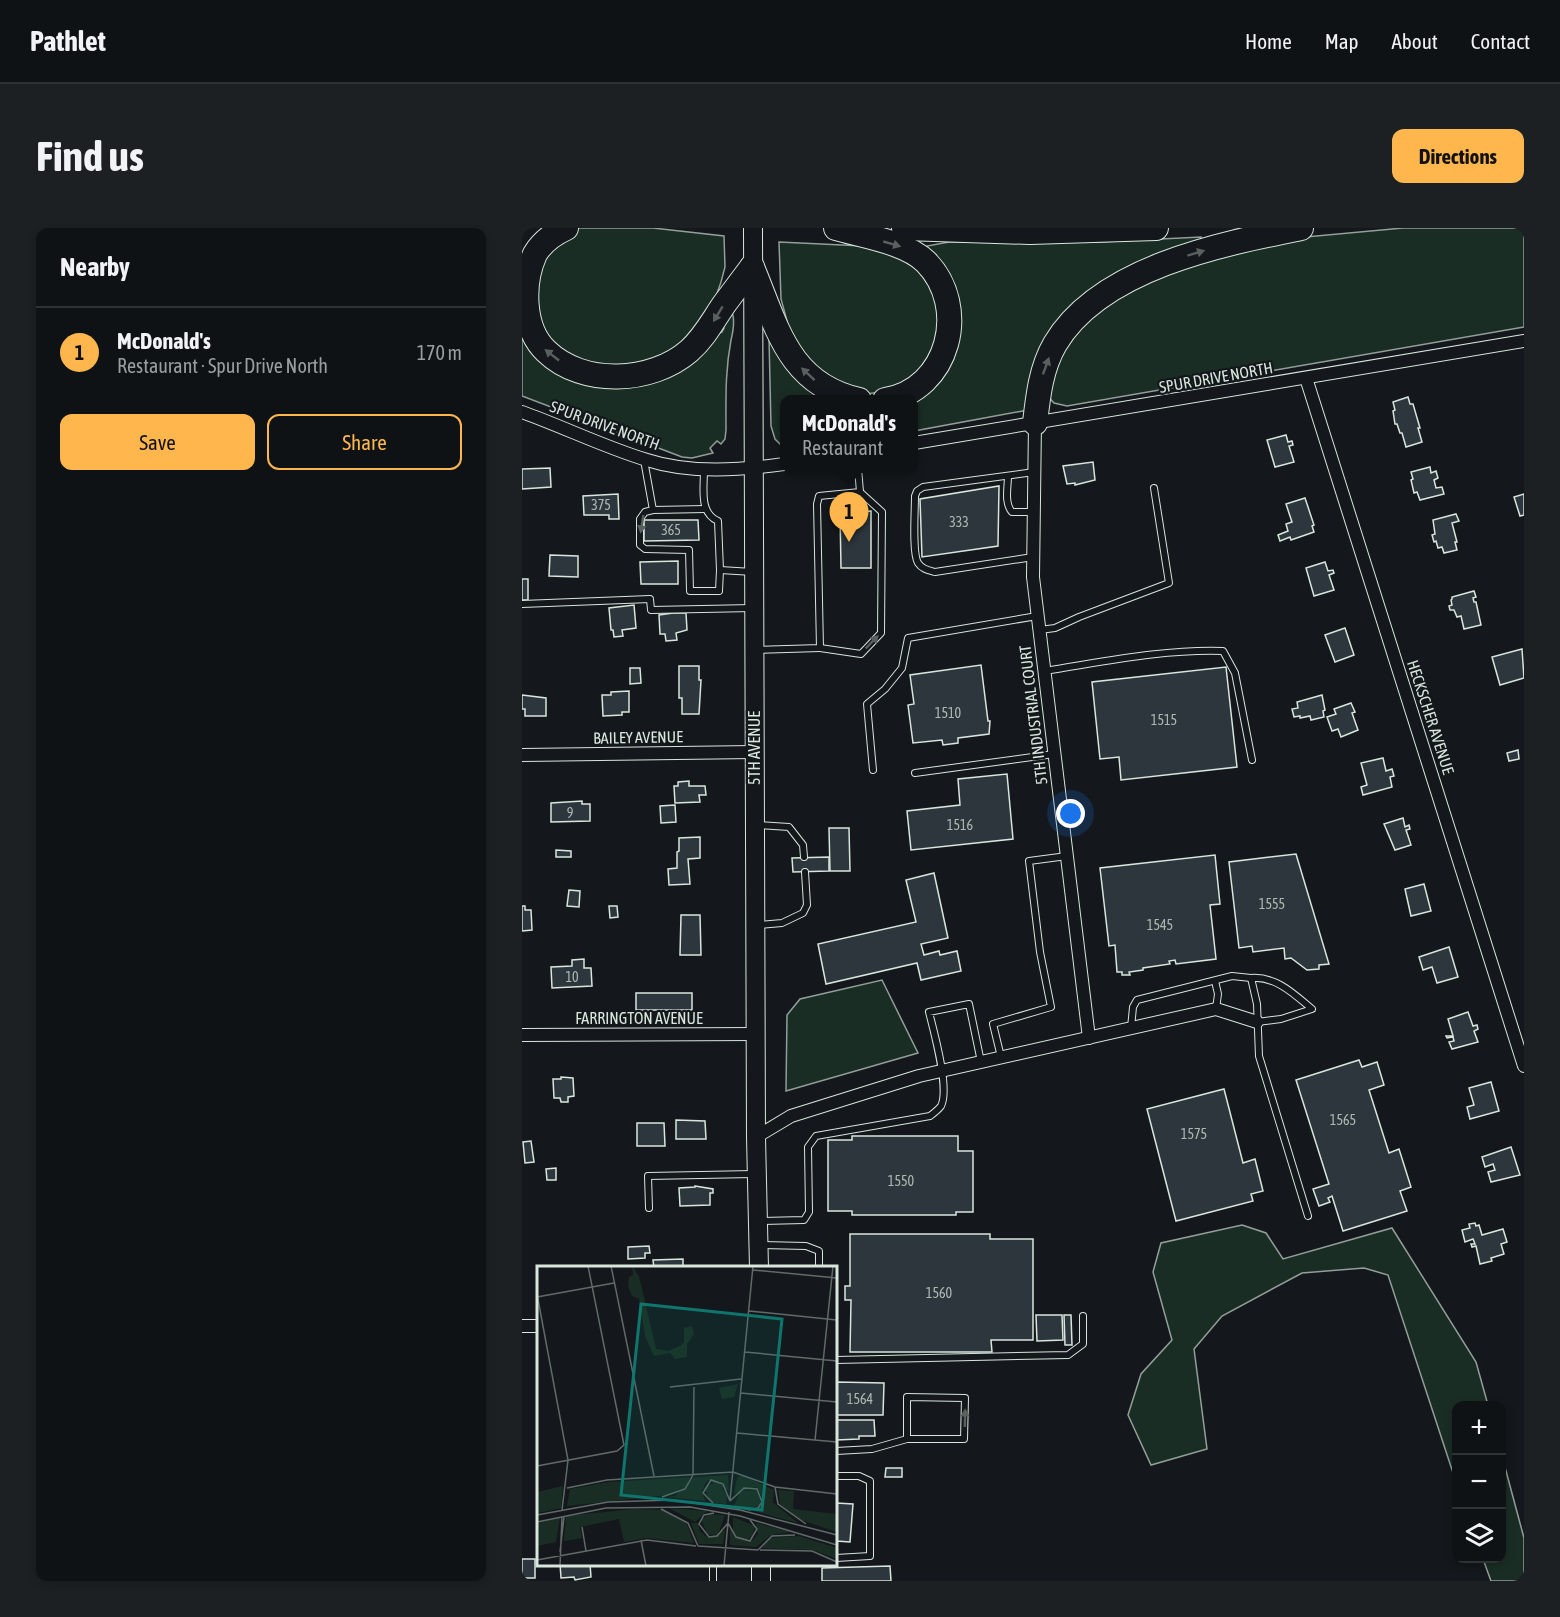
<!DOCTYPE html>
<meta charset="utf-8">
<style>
:root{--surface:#0f1215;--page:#1d2022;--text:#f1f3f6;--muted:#9b9ea0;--line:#2f3234;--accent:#ffb74d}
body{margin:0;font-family:"Asap Condensed",sans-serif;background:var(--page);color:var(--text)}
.controls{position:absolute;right:18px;bottom:18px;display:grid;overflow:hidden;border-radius:12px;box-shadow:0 3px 9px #0003}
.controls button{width:54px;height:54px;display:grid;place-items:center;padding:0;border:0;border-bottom:2px solid var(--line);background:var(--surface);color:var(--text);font:30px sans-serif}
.you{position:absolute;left:549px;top:586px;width:21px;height:21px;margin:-15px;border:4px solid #fff;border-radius:50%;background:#1a73e8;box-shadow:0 0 0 9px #1a73e833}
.badge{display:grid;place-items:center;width:39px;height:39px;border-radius:50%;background:var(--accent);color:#111;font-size:20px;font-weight:700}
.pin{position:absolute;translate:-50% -50px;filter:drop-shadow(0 2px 3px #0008)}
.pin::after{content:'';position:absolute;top:32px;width:21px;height:18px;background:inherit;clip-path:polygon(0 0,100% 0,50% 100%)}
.popup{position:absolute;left:258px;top:167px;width:138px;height:78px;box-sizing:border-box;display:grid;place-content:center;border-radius:12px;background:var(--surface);filter:drop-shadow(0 2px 4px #0005);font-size:20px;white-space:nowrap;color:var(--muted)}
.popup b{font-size:22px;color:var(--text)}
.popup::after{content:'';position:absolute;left:50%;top:100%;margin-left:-12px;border:12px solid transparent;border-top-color:var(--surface)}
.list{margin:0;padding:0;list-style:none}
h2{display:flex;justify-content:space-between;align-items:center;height:78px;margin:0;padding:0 24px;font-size:26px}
h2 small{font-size:20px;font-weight:400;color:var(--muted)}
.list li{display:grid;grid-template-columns:39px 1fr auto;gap:18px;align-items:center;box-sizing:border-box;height:90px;padding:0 24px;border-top:2px solid var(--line)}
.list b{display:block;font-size:22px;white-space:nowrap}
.list p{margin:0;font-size:20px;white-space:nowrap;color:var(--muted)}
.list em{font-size:20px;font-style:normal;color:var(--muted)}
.actions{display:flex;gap:12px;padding:18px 24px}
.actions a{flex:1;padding:14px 0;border:2px solid var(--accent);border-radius:12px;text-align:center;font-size:21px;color:var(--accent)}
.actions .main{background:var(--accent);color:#111}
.icon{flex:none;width:33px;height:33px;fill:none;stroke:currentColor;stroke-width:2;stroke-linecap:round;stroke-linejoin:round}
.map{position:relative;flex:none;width:1002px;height:1353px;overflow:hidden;border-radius:12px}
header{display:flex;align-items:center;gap:36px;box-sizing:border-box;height:84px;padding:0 30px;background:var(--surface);border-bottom:2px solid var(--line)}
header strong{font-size:28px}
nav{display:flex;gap:33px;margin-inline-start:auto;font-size:21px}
.intro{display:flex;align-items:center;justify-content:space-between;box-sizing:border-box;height:144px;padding:0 36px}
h1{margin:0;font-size:42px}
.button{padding:15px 27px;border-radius:12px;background:var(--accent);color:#111;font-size:21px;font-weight:700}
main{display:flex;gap:36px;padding:0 36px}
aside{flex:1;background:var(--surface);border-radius:12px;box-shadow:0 3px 9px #0003}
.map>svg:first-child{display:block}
</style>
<header>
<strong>Pathlet</strong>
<nav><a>Home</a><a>Map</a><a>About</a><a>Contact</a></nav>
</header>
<div class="intro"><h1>Find us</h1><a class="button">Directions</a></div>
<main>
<aside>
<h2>Nearby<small></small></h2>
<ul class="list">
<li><span class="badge">1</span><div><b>McDonald's</b><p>Restaurant · Spur Drive North</p></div><em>170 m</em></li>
</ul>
<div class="actions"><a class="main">Save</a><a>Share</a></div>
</aside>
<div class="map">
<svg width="1002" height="1353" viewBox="0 0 1002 1353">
<rect width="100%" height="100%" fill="#14181c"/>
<g fill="#1a2d24" stroke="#939e99" stroke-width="1.5">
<polygon points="53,0 131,0 202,8 203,39 199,54 191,77 169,116 111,142 49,134 11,91 14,38"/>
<polygon points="881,0 1002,0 1002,99 545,178 532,175 523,165 549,106 594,69 674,33 762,11"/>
<polygon points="679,9 678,19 566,70 531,99 519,131 506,182 392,203 392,172 435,116 406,26 405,18 427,14 577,14"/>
<polygon points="257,14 362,19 388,29 422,79 416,122 378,162 333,167 297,148 268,104 259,71"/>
<path d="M 210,84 C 213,92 211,104 209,112 C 203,144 204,170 204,202 L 203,211 L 199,216 L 195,213 L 188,220 L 191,225 L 170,230 L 160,229 L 0,168 L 0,100 L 94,156 L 200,104 L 202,100 L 200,99 Z"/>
<polygon points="247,110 309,171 262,172 262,220 253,211 249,198"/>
<polygon points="360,752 396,825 264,863 265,787 278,771"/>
<polygon points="720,997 744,1005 761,1031 870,1000 954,1134 966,1177 934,1178 934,1254 866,1047 842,1040 780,1045 700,1088 672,1121 685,1221 629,1237 606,1187 619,1146 650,1112 631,1044 639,1015"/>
<polygon points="980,1228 1002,1310 1002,1353 969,1353 961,1331 980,1330"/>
</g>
<g fill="#2c363c" stroke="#d8e6dc" stroke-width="1.5">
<polygon points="886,169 888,176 891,176 898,200 896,200 900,214 884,219 880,205 878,205 875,196 873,196 871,183 873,182 871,174"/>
<polygon points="764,207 766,214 770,213 771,217 767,218 772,234 753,239 745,212"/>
<polygon points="571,234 573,252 553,257 553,255 545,256 541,238"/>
<polygon points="908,239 909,245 914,243 916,250 912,252 914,260 920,259 922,266 898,272 895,264 892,265 889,252 891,251 889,244"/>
<polygon points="28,240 29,259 0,261 0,241"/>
<polygon points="477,258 476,318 400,329 398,271"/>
<polygon points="96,266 97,291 87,291 87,287 62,287 61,268"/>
<polygon points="1002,266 1002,287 998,288 992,269"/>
<polygon points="783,270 792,297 790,298 792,304 769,312 768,309 758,313 756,307 766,303 764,296 770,294 764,276"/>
<polygon points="349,283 349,340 319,340 318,284"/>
<polygon points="934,286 937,293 930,295 935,314 933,314 935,322 922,325 920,319 916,320 914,313 912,314 910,307 913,306 911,292"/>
<polygon points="122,292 176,292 177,312 122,313"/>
<polygon points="28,327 56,328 56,349 27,348"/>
<polygon points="156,333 156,356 119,356 118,334"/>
<polygon points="803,334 806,343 811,342 812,345 807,347 812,362 792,368 784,340"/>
<rect x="0" y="351" width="6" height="21"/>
<polygon points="952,363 954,369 951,370 952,374 954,374 959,397 942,401 939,388 935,389 932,382 928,382 927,378 930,377 929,372 930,371 930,369"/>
<polygon points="112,377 114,400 100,402 101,408 92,409 91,402 89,402 87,380"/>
<polygon points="151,385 164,385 165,402 154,405 155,412 144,413 143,406 138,406 137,387"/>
<polygon points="823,400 832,427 813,434 803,407"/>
<polygon points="1000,421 1002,450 978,457 970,429"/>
<polygon points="459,437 466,493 468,493 467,506 436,510 436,515 421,517 420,512 391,515 386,477 392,476 388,447"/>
<polygon points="157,438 177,438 177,452 179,452 177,486 160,486 160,470 157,470"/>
<polygon points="704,439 715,539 599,552 597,529 578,531 570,454"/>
<polygon points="108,440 118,440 119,455 108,456"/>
<polygon points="107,463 107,484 100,484 100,487 81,488 80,467 89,467 89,464"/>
<polygon points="0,467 24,470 24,488 3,488 3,481 0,481"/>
<polygon points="800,467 803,482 801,483 802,489 789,492 788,488 778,490 778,488 772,489 770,481 776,480 775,474"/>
<polygon points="829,475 833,484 830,485 836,502 819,509 816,501 810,503 805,489 814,486 812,481"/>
<polygon points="996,522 997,531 987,533 985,525"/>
<polygon points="861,530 864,543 870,541 872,548 868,549 870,559 841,567 839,559 845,557 839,535"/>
<polygon points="485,546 491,611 389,622 385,583 438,577 436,551"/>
<polygon points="167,553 167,558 183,558 184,567 177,567 178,574 153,575 152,558 156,558 156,554"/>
<polygon points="60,573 60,576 68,576 68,593 29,594 29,575"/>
<polygon points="153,577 154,594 139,595 138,578"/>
<polygon points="881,590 883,599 887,597 888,601 884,602 889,617 873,622 862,596"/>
<polygon points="307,600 327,600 328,643 308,643"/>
<polygon points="178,609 178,630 166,631 168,656 147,657 146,641 155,640 155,624 157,623 157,610"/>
<polygon points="34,622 49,623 49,629 34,629"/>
<polygon points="774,626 807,736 797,737 797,741 785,742 769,730 763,731 762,720 731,724 730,718 717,720 707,634"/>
<polygon points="693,627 698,676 688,677 694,731 654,736 653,732 647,733 648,736 621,740 621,742 607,744 608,747 600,747 600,744 595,744 593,717 587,718 578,640"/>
<polygon points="307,629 307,643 271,644 270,630"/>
<polygon points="412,645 426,710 399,716 402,727 417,723 418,727 435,723 439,743 399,752 395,735 304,756 296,716 394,694 384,652"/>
<polygon points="902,656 909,683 889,688 883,661"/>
<polygon points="47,662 58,663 57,679 45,678"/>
<polygon points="0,678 3,678 3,682 9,682 10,702 0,703"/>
<polygon points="87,678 95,678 96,689 88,690"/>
<polygon points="159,687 178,687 179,727 158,727"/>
<polygon points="927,719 936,749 915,755 910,739 901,742 897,729"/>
<polygon points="62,731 62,740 69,740 70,758 30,760 29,739 50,738 50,732"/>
<rect x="114" y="765" width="56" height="17"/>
<polygon points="946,784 951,798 955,797 956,801 952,803 956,814 930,821 927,814 932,813 931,809 925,810 924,808 931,808 926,791"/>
<polygon points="837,832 840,839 855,834 862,857 847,862 867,925 877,921 889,959 878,963 885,983 821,1003 810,968 806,970 808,974 797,978 791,961 807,956 774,852"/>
<polygon points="39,849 51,850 52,868 46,869 46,874 39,874 38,870 32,870 31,851 39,851"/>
<polygon points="969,854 977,883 948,891 945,879 952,877 947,860"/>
<polygon points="702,861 721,935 733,931 741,963 729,966 731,973 654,993 625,881"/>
<polygon points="154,892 183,893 184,911 154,911"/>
<polygon points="115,895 142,895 143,918 115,918"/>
<polygon points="330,908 436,908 436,923 451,923 451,984 434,984 434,987 330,987 330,983 306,983 306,912 330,912"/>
<polygon points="9,913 12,934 3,935 1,914"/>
<polygon points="989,919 998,947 969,954 966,944 973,942 971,936 963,939 960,929"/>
<polygon points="34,940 34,952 25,952 24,941"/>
<polygon points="173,958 191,961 191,965 188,965 188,977 158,978 157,960 173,959"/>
<polygon points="953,995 954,998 957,997 960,1007 981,1001 985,1014 979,1016 982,1026 969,1030 970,1033 958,1036 954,1018 950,1019 949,1016 953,1016 951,1011 943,1014 940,1002 948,1000 947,996"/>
<polygon points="328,1006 468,1006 468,1011 511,1011 511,1112 469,1112 470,1124 328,1124 329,1072 323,1072 323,1058 328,1058"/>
<polygon points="127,1018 128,1025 123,1025 123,1030 106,1031 106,1019"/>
<polygon points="161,1031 161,1040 132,1040 131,1032"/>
<polygon points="514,1087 540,1087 541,1112 515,1113"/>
<polygon points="542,1087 549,1087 550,1117 543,1117"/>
<polygon points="314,1154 362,1155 361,1187 314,1187"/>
<polygon points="314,1192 352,1192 353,1208 337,1208 337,1211 314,1212"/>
<polygon points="364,1240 380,1240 380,1249 363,1249"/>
<polygon points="314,1275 331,1276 328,1314 314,1313"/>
<rect x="0" y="1331" width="13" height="19"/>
<polygon points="38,1336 68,1336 69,1349 53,1352 52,1349 39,1350"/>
<polygon points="368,1338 369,1353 300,1353 300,1340"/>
</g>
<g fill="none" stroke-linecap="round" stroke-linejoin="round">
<defs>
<g id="service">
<polyline points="122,232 131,282"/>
<path d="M 182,242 C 182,260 177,285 196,293 L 198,342 L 231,344"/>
<path d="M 486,248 C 486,259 482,275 490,284 L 511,284"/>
<polyline points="183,281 131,282 123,284 118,291 118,317 123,321 167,322 168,363 197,363 198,342"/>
<path d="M 511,329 L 413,344 C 406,342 400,341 396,335 C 390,325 393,283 393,268 L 395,263 L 401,259 L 512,244"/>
<polyline points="0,376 128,371 129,382 231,380"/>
<polyline points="518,402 533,400 557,389 647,355 632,260"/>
<polyline points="298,420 339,426 359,405 360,284 338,264"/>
<polyline points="235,422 298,420 295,276 297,268 338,264 336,240"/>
<path d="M 522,443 C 581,434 642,421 701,423 L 713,445 L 730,532"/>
<polyline points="351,542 345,476 363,461 380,440 386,410 515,388"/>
<polyline points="393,545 532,526"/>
<polyline points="236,597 267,599 281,617 282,629"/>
<polyline points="236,697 260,695 281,685 285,677 283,644"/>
<polyline points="693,753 696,766 694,781"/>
<path d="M 735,794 L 759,791 L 790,781 C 772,766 754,748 729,750 L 735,776 L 737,828 L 786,988"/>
<polyline points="609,800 611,779 615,772 710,748 729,750"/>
<polyline points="479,829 471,796 529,779 518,724 507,633 545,628"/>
<polyline points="127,980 126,948 231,946"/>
<path d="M 237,993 L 282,992 L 287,984 L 286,919 L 294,908 L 408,888 C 412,885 416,882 419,878 C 428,861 412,804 407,784 L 447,776 L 459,834"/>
<polyline points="237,1017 284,1018 297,1023 297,1040"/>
<polyline points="314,1132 546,1127 561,1116 561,1088"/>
<polyline points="314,1223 350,1221 385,1211 442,1211 443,1170 385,1169 385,1211"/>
<polyline points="314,1248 337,1248 348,1253 348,1328 314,1330"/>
<polyline points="191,1353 191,1336"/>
</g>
<g id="minor">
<polyline points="784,150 1002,838"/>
<path d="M 0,184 C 42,199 82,219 125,232 C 168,246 219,242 262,236"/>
<polyline points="513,195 511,349 567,810"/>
<polyline points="392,215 1002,113"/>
<polyline points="0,527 232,524"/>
<polyline points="0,807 234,806"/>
<polyline points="234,909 269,888 397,848 694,781 735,794"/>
<polyline points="0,1098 16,1098"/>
</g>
<g id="secondary">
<polyline points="231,0 234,909 237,1040"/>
<polyline points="239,1336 239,1353"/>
</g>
<g id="motorway">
<path d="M 44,0 C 31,6 20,14 13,26 C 0,55 0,100 24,123 C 61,159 130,155 167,123 C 183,109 191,92 203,75 C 212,63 221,51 230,39"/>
<path d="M 314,0 C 341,8 384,14 404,34 C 448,79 427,162 363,172"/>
<polyline points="382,0 508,4 634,0"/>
<path d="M 230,39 C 255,99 266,156 337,172"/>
<path d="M 513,195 C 516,168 519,140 533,116 C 578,40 699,16 779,0"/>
</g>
</defs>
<use href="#service" stroke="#d8e6dc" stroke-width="8"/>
<use href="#minor" stroke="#d8e6dc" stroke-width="14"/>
<use href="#secondary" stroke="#d8e6dc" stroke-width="20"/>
<use href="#motorway" stroke="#d8e6dc" stroke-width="26"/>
<use href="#service" stroke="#14181c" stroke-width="6"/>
<use href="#minor" stroke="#14181c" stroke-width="12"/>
<use href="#secondary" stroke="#14181c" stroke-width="18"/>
<use href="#motorway" stroke="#14181c" stroke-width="24"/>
</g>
<defs><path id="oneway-solid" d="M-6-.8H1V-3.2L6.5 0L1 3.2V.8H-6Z" transform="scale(1.5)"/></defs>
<g fill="#59605f">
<use href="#oneway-solid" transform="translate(370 16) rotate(16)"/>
<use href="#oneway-solid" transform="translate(674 25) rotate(-17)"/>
<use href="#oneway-solid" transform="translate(196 86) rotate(121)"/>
<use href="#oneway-solid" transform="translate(30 127) rotate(-142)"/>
<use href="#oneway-solid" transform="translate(524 138) rotate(-70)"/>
<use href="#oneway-solid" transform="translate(286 146) rotate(-137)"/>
<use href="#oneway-solid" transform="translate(120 296) rotate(99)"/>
<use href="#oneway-solid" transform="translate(350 414) rotate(-46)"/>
<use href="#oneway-solid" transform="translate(443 1190) rotate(-89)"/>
</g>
<g text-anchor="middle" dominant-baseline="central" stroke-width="4.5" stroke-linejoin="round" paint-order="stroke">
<g font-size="14" fill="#adbab4">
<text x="79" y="277">375</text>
<text x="437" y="294">333</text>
<text x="149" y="302">365</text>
<text x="426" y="485">1510</text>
<text x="642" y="492">1515</text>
<text x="48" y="585">9</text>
<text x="438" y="597">1516</text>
<text x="750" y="676">1555</text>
<text x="638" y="697">1545</text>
<text x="50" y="749">10</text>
<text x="821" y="892">1565</text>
<text x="672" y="906">1575</text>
<text x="379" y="953">1550</text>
<text x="417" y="1065">1560</text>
<text x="338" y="1171">1564</text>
</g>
<g font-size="16" fill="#d8e6dc" stroke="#14181c">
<text transform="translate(694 149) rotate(-10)">SPUR DRIVE NORTH</text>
<text transform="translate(83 197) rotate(20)">SPUR DRIVE NORTH</text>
<text transform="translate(511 487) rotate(-97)">5TH INDUSTRIAL COURT</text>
<text transform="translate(909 489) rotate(72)">HECKSCHER AVENUE</text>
<text transform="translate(116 509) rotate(-1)">BAILEY AVENUE</text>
<text transform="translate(232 520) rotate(-90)">5TH AVENUE</text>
<text x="117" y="790">FARRINGTON AVENUE</text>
</g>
</g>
<g transform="translate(15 1038)">
<rect width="300" height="300" fill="#14181c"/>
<path d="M 95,0 L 102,10 L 119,83 L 131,85 L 143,80 L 147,76 L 147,62 L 155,60 L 157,68 L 150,78 L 150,91 L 138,93 L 133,87 L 117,90 L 108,70 L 102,33 L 95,30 L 91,20 L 92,11 L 96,9 ZM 201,118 L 197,131 L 185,133 L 182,122 ZM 191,209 L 192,225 L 171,214 L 168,218 L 165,226 L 168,235 L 130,231 L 138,230 L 157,211 ZM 205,209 L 237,224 L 236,236 L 227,234 L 219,221 L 197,228 L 200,211 ZM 153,211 L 149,221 L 131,229 L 30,240 L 33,223 L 72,216 ZM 181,215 L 190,230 L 189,238 L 174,236 L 167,222 ZM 26,220 L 24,242 L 0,247 L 0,226 ZM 220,224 L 224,238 L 213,243 L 197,240 L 203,225 ZM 241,224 L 257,225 L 256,243 L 300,248 L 300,266 L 261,253 L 243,238 ZM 228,234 L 233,234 L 261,257 L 217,245 ZM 132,242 L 170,245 L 158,256 ZM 97,243 L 126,244 L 149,256 L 157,277 L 109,272 L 87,276 L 82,253 L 43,261 L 45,272 L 27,275 L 29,250 ZM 172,248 L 188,249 L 181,268 L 171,269 L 164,254 ZM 23,251 L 19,276 L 0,280 L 0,257 ZM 196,251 L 218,260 L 215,272 L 205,274 L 196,264 ZM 154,257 L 161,257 L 163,265 L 171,272 L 188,264 L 186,278 L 162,278 ZM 219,257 L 254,266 L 234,269 L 219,281 L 193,279 L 193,262 L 215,275 L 221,268 ZM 262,270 L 300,282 L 300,293 L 276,284 L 225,282 L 232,272 Z" fill="#1a2d24"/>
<path fill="none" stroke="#626a69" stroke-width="1.5" d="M 74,0 L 117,210M 216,4 L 300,12M 0,28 L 31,194 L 25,244M 0,31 L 77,17M 212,45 L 300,54M 208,86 L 300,95M 133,121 L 204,113M 204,127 L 300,136M 200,167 L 300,176M 278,174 L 296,0M 0,200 L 80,185 L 87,179 L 51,0M 156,209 L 157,121M 238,221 L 241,238 L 269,258M 30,222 L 70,214 L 196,206 L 238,221 L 300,228M 125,231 L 148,223 L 156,209M 193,234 L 216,0M 193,235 L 207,222 L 220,223 L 225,236 L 221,242 L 211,244M 176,237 L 166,227 L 174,214 L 186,218 L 193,235M 124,243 L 151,257 L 161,280M 177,247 L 167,249 L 162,258 L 172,271 L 180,270 L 191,257 L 199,271 L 213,275 L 220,263 L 213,254M 0,249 L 71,236 L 137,234 L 203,244 L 300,269M 0,256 L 69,242 L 153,241 L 203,250 L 300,279M 45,261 L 49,285M 104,274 L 109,300M 161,280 L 221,284M 221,284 L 235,270 L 258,269M 223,284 L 275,285 L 300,296M 23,286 L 27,251M 0,294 L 110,274 L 159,280M 23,300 L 25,251M 187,300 L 192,246"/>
<path fill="#0f766e" fill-opacity="0.15" stroke="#0f766e" stroke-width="3" d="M 104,38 L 245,53 L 225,244 L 84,229 Z"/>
<rect width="300" height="300" fill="none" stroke="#d8e6dc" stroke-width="3"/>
</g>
</svg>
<div class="controls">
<button>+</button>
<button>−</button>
<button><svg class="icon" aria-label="layers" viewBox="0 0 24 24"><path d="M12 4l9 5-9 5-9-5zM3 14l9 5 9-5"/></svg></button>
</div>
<div class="you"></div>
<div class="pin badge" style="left:327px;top:314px">1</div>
<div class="popup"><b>McDonald's</b>Restaurant</div>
</div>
</main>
